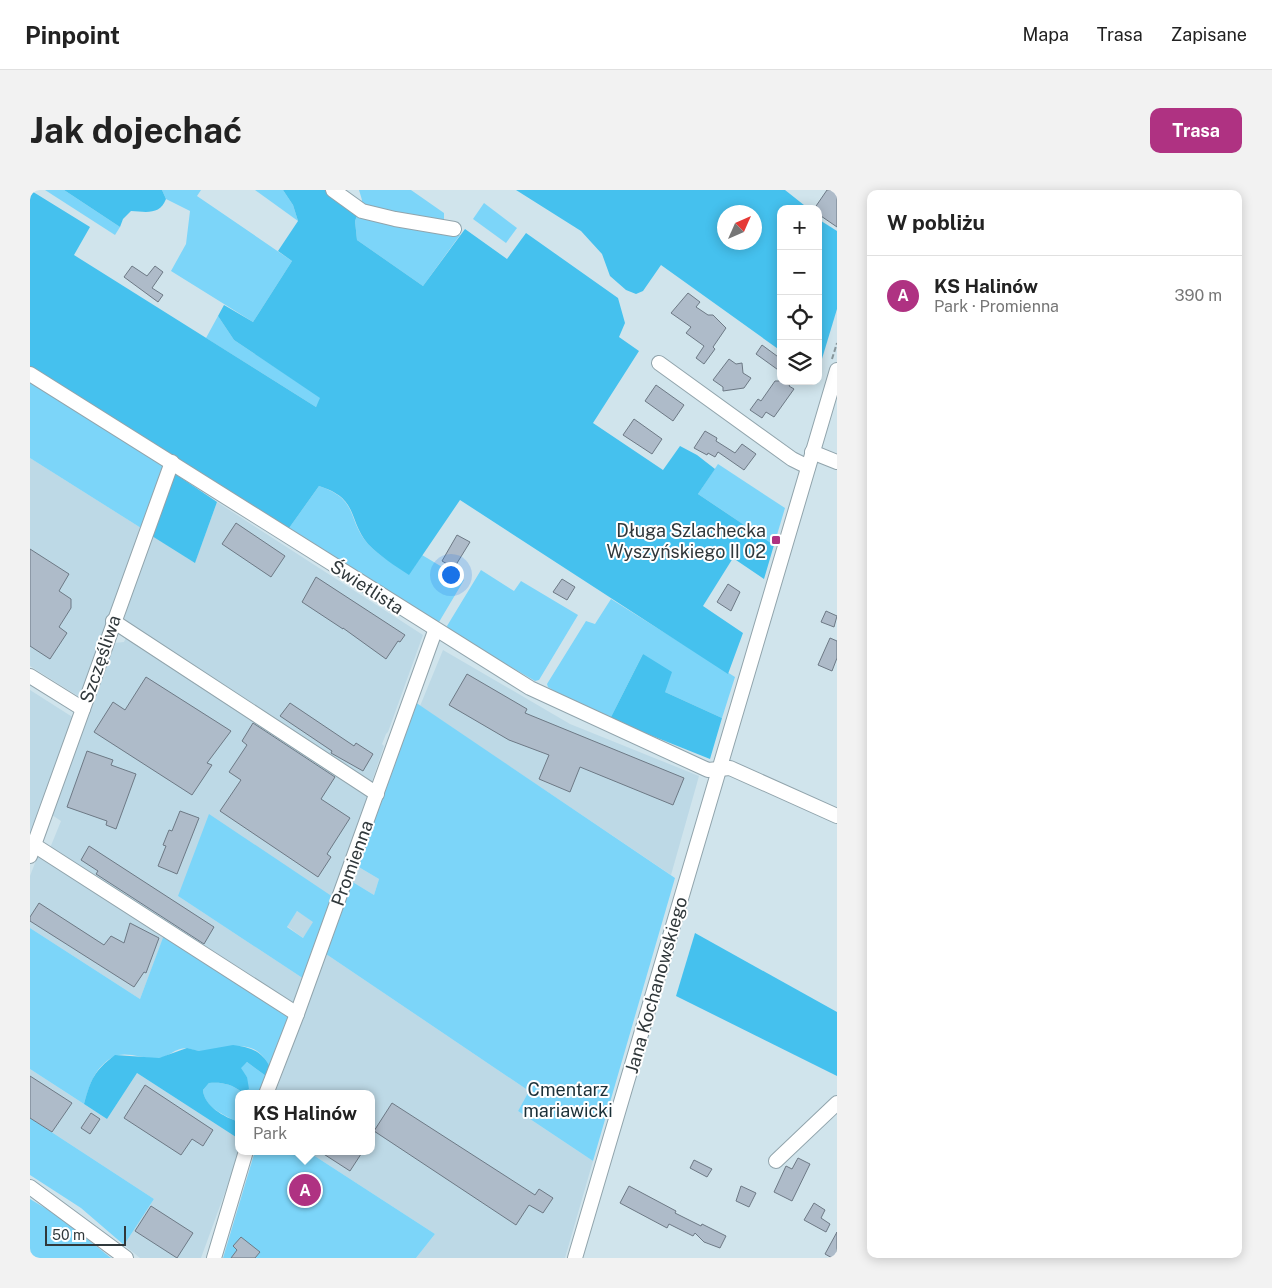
<!DOCTYPE html>
<html lang="pl">
<meta charset="utf-8">
<style>
:root{--surface:#fff;--page:#f2f2f2;--text:#222;--muted:#767676;--line:#e0e0e0;--accent:#af3282}
body{margin:0;font-family:"Public Sans",sans-serif;background:var(--page);color:var(--text)}
.controls{position:absolute;right:15px;top:15px;display:grid;overflow:hidden;border-radius:10px;box-shadow:0 2px 12px #0003}
.controls button{width:45px;height:45px;display:grid;place-items:center;padding:0;border:0;border-bottom:1px solid var(--line);background:var(--surface);color:var(--text);font:25px sans-serif}
.compass{position:absolute;left:687px;top:15px;width:45px;height:45px;border-radius:50%;background:var(--surface);box-shadow:0 2px 12px #0003;rotate:45deg}
.scale{position:absolute;left:15px;bottom:12px;width:81px;box-sizing:border-box;padding-left:5px;border:2px solid #30383b;border-top:0;font-size:14px;line-height:18px;white-space:nowrap;color:#30383b;-webkit-text-stroke:4px #fff;paint-order:stroke}
.you{position:absolute;left:420px;top:384px;width:18px;height:18px;margin:-12px;border:4px solid #fff;border-radius:50%;background:#1a73e8;box-shadow:0 0 0 8px #1a73e833}
.badge{display:grid;place-items:center;width:32px;height:32px;border-radius:50%;background:var(--accent);color:#fff;font-size:16px;font-weight:700}
.pin{position:absolute;translate:-50% -50%;border:2px solid #fff;box-shadow:0 1px 5px #0006}
.popup{position:absolute;left:205px;top:900px;width:140px;height:65px;box-sizing:border-box;display:grid;place-content:center;border-radius:10px;background:var(--surface);filter:drop-shadow(0 1px 4px #0005);font-size:16px;white-space:nowrap;color:var(--muted)}
.popup b{font-size:19px;color:var(--text)}
.popup::after{content:'';position:absolute;left:50%;top:100%;margin-left:-10px;border:10px solid transparent;border-top-color:var(--surface)}
.list{margin:0;padding:0;list-style:none}
h2{display:flex;justify-content:space-between;align-items:center;height:65px;margin:0;padding:0 20px;font-size:21px}
h2 small{font-size:16px;font-weight:400;color:var(--muted)}
.list li{display:grid;grid-template-columns:32px 1fr auto;gap:15px;align-items:center;box-sizing:border-box;height:80px;padding:0 20px;border-top:1px solid var(--line)}
.list b{display:block;font-size:19px;white-space:nowrap}
.list p{margin:0;font-size:16px;white-space:nowrap;color:var(--muted)}
.list em{font-size:16px;font-style:normal;color:var(--muted)}
.icon{flex:none;width:28px;height:28px;fill:none;stroke:currentColor;stroke-width:2;stroke-linecap:round;stroke-linejoin:round}
.map{position:relative;flex:none;width:807px;height:1068px;overflow:hidden;border-radius:10px}
header{display:flex;align-items:center;gap:30px;box-sizing:border-box;height:70px;padding:0 25px;background:var(--surface);border-bottom:1px solid var(--line)}
header strong{font-size:24px}
nav{display:flex;gap:28px;margin-inline-start:auto;font-size:18px}
.intro{display:flex;align-items:center;justify-content:space-between;box-sizing:border-box;height:120px;padding:0 30px}
h1{margin:0;font-size:35px}
.button{padding:12px 22px;border-radius:10px;background:var(--accent);color:#fff;font-size:18px;font-weight:700}
main{display:flex;gap:30px;padding:0 30px}
aside{flex:1;background:var(--surface);border-radius:10px;box-shadow:0 2px 12px #0003}
.map>svg:first-child{display:block}
</style>
<header>
<strong>Pinpoint</strong>
<nav><a>Mapa</a><a>Trasa</a><a>Zapisane</a></nav>
</header>
<div class="intro"><h1>Jak dojechać</h1><a class="button">Trasa</a></div>
<main>
<div class="map">
<svg width="807" height="1068" viewBox="0 0 807 1068">
<rect width="100%" height="100%" fill="#d0e4ec"/>
<g fill="#bdd9e6">
<polygon points="0,268 111,338 51,508 0,476"/>
<polygon points="187,312 393,445 358,542 356,544 352,554 354,556 342,591 344,593 303,707 148,706 274,789 259,828 134,746 110,809 0,738 0,686 8,665 16,668 31,631 22,625 85,453 94,452 101,437 93,431 122,345 165,372"/>
<polygon points="413,460 540,534 669,586 641,685 390,516"/>
<polygon points="0,500 44,528 0,648"/>
<polygon points="327,676 349,689 344,705 321,691"/>
<polygon points="267,721 284,732 273,748 257,736"/>
<polygon points="296,764 499,901 488,921 563,971 535,1068 386,1068 405,1044 277,961 341,961 341,904 245,904"/>
<polygon points="0,879 77,929 107,883 209,949 210,961 171,1068 110,1068 94,1055 124,1009 0,928"/>
</g>
<g fill="#7cd5f9" fill-rule="evenodd">
<polygon points="15,0 34,0 90,37 85,45"/>
<polygon points="132,0 171,0 167,6 262,71 223,132 141,81 156,54 160,21 136,9"/>
<polygon points="225,0 253,0 263,15 268,31"/>
<polygon points="329,0 381,0 414,23 414,33 330,15 332,10"/>
<polygon points="454,13 487,38 476,53 443,29"/>
<polygon points="328,23 375,35 430,45 393,96 327,50 325,31"/>
<polygon points="188,126 204,150 291,208 286,217 176,148"/>
<polygon points="0,192 133,276 111,338 0,268"/>
<polygon points="688,274 755,318 744,355 668,304"/>
<path d="M 289,296 C 330,310 316,329 338,354 C 349,366 366,375 379,384 L 392,365 L 434,390 L 409,432 L 404,432 L 257,341 Z"/>
<polygon points="451,380 484,401 491,391 548,425 509,490 505,491 419,441 417,436"/>
<polygon points="581,409 705,487 692,528 635,502 613,464 580,529 547,515 518,497 517,494 556,431 565,434"/>
<polygon points="385,512 645,688 563,971 488,921 499,901 296,764 321,691 344,705 349,689 327,676"/>
<path d="M 179,624 L 303,707 L 274,789 L 148,706 ZM 267,721 L 283,732 L 273,748 L 257,737 Z"/>
<path d="M 0,738 L 110,809 L 134,745 L 259,828 L 240,877 C 222,842 197,862 169,861 C 161,860 157,857 150,859 C 143,861 137,867 129,868 C 115,870 96,860 83,867 C 64,878 60,894 54,914 L 0,879 Z"/>
<path d="M 217,872 L 236,886 L 229,904 L 209,904 L 209,932 L 207,932 C 193,924 174,917 173,900 L 179,893 C 192,892 201,894 212,902 L 217,887 L 210,878 Z"/>
<polygon points="0,928 124,1009 94,1055 51,1018 0,985"/>
<polygon points="225,961 277,961 405,1044 386,1068 193,1068"/>
<polygon points="0,1009 30,1027 81,1068 0,1068"/>
</g>
<g fill="#45c1ee" fill-rule="evenodd">
<path d="M 0,0 L 60,37 L 44,65 L 286,217 L 290,208 L 204,150 L 188,126 L 194,115 L 223,132 L 262,71 L 248,61 L 268,31 L 263,15 L 253,0 L 297,0 L 328,23 L 325,31 L 327,50 L 393,96 L 435,39 L 477,69 L 496,43 L 588,108 L 595,133 L 589,147 L 609,161 L 563,233 L 633,280 L 650,256 L 667,265 L 685,279 L 668,304 L 744,355 L 734,389 L 703,368 L 673,416 L 713,443 L 698,484 L 430,310 L 379,385 C 365,376 350,366 338,354 C 317,329 330,309 289,296 L 257,341 L 0,178 Z"/>
<path d="M 34,0 L 132,0 L 136,9 C 130,25 117,22 101,21 L 93,29 L 90,37 Z"/>
<path d="M 486,0 L 755,0 L 779,19 L 751,19 L 751,161 L 631,75 L 613,101 L 606,104 L 596,100 L 580,86 L 572,64 L 551,41 ZM 694,22 L 724,22 L 724,52 L 694,52 Z"/>
<polygon points="788,29 807,41 807,119 788,182"/>
<polygon points="144,283 187,312 165,373 122,346"/>
<polygon points="613,464 642,482 635,502 692,528 680,569 580,529"/>
<polygon points="665,743 807,822 807,886 646,806"/>
<path d="M 203,855 C 220,857 232,861 240,877 L 236,886 L 217,872 L 211,878 L 217,887 L 219,899 L 212,902 C 201,894 192,892 179,893 L 173,900 C 174,916 194,927 209,932 L 209,949 L 107,883 L 77,929 L 54,914 C 61,889 64,881 85,865 L 129,868 L 157,858 L 169,861 Z"/>
</g>
<g fill="#aebbc9" stroke="#6d7985">
<polygon points="797,0 807,0 807,37 788,24 788,19 784,19"/>
<polygon points="102,76 117,86 125,76 133,82 122,98 133,105 128,112 94,87"/>
<polygon points="658,103 670,112 666,117 678,125 683,125 696,138 683,157 685,159 674,174 666,168 674,156 656,143 661,137 641,123"/>
<polygon points="732,155 751,169 751,182 726,164"/>
<polygon points="699,169 706,174 712,173 713,183 721,188 714,198 693,201 693,197 683,190"/>
<polygon points="745,191 762,191 759,196 764,199 744,227 736,222 732,228 720,220 728,209 731,211"/>
<polygon points="626,195 654,215 643,231 615,211"/>
<polygon points="604,229 632,249 622,264 593,245"/>
<polygon points="675,241 687,248 686,251 705,263 712,254 726,264 714,280 688,262 685,267 678,263 677,265 664,258"/>
<polygon points="206,333 255,366 241,387 192,354"/>
<polygon points="427,345 440,352 424,378 412,371"/>
<polygon points="0,359 39,384 29,401 41,409 41,418 29,437 37,443 20,469 0,456"/>
<polygon points="286,387 375,445 370,452 368,451 356,469 313,438 313,439 272,412"/>
<polygon points="532,389 545,397 537,410 523,402"/>
<polygon points="698,394 710,402 701,421 687,412"/>
<polygon points="796,421 807,426 804,437 791,432"/>
<polygon points="800,448 807,451 807,468 802,481 788,475"/>
<polygon points="437,484 497,519 495,523 654,588 643,615 550,577 540,602 509,589 519,565 479,550 419,515"/>
<polygon points="116,487 201,541 177,573 182,575 162,605 64,542 83,512 95,520"/>
<polygon points="260,513 324,556 326,553 343,564 333,581 301,563 302,561 250,526"/>
<polygon points="223,533 305,587 291,609 320,628 297,664 301,667 288,687 190,621 211,590 199,582 217,555 212,551"/>
<polygon points="57,561 83,570 81,575 106,584 86,639 76,635 77,631 37,617"/>
<polygon points="150,621 169,628 147,684 128,676 136,656 133,655 139,640 142,641"/>
<polygon points="59,656 184,737 174,754 66,684 68,681 51,670"/>
<polygon points="9,713 74,755 81,746 94,753 100,733 129,748 116,783 114,782 104,797 0,731 0,727"/>
<polygon points="0,886 42,913 22,942 0,928"/>
<polygon points="115,895 183,940 173,956 162,949 151,965 94,928"/>
<polygon points="362,913 505,1005 509,999 523,1008 513,1023 499,1015 486,1035 344,941"/>
<polygon points="61,923 70,929 60,944 51,938"/>
<polygon points="289,961 333,961 320,981"/>
<polygon points="768,968 780,974 762,1011 744,1002 756,976 762,979"/>
<polygon points="664,970 682,979 677,987 660,978"/>
<polygon points="599,996 646,1021 645,1023 671,1036 672,1034 696,1046 690,1058 674,1052 665,1043 663,1046 639,1034 637,1038 590,1013"/>
<polygon points="711,996 726,1003 719,1017 706,1011"/>
<polygon points="784,1013 795,1020 791,1028 800,1034 796,1042 774,1030"/>
<polygon points="121,1016 163,1043 147,1068 105,1041"/>
<polygon points="807,1042 807,1068 802,1068 795,1064"/>
<polygon points="211,1047 230,1062 225,1068 201,1068 207,1060 203,1056"/>
</g>
<g fill="none" stroke-linecap="round" stroke-linejoin="round">
<defs>
<g id="minor">
<polyline points="303,0 332,21 365,29 424,39"/>
<polyline points="629,173 762,269 778,277"/>
<polyline points="0,184 500,498 678,580 700,578 807,626"/>
<polyline points="782,262 807,272"/>
<polyline points="83,431 347,604"/>
<polyline points="0,486 53,519"/>
<polyline points="4,655 267,824"/>
<polyline points="0,666 142,272"/>
<polyline points="236,904 267,824 405,441"/>
<polyline points="746,971 807,913"/>
<polyline points="0,997 96,1068"/>
<polyline points="184,1068 216,961"/>
<polyline points="545,1068 807,180"/>
</g>
</defs>
<use href="#minor" stroke="#91a4ac" stroke-width="16"/>
<polyline stroke="#87969b" stroke-width="2" stroke-dasharray="5 2.5" stroke-linecap="butt" points="802,169 807,153"/>
<use href="#minor" stroke="#fff" stroke-width="14"/>
</g>
<rect fill="#af3282" stroke="#fff" stroke-width="2" x="741" y="345" width="10" height="10" rx="2.5"/>
<g text-anchor="middle" dominant-baseline="central" stroke-width="4" stroke-linejoin="round" paint-order="stroke">
<g font-size="18" fill="#30383b" stroke="#fff" text-anchor="end">
<text x="736" y="340">Długa Szlachecka<tspan x="736" dy="21">Wyszyńskiego II 02</tspan></text>
</g>
<g font-size="18" fill="#30383b" stroke="#fff">
<text transform="translate(337 397) rotate(33)">Świetlista</text>
<text transform="translate(70 469) rotate(-71)">Szczęśliwa</text>
<text transform="translate(322 673) rotate(-70)">Promienna</text>
<text transform="translate(626 795) rotate(-74)">Jana Kochanowskiego</text>
</g>
<g font-size="18" fill="#1b3038" stroke="#fff">
<text x="538" y="899">Cmentarz<tspan x="538" dy="21">mariawicki</tspan></text>
</g>
</g>
</svg>
<div class="controls">
<button>+</button>
<button>−</button>
<button><svg class="icon" aria-label="locate" viewBox="0 0 24 24"><circle cx="12" cy="12" r="6"/><path d="M12 2v4M12 18v4M2 12h4M18 12h4"/></svg></button>
<button><svg class="icon" aria-label="layers" viewBox="0 0 24 24"><path d="M12 4l9 5-9 5-9-5zM3 14l9 5 9-5"/></svg></button>
</div>
<svg class="compass" viewBox="-18 -18 36 36"><path d="M0-13l5 13h-10z" fill="#e53935"/><path d="M0 13l5-13h-10z" fill="#767676"/></svg>
<div class="scale">50 m</div>
<div class="you"></div>
<div class="pin badge" style="left:275px;top:1000px">A</div>
<div class="popup"><b>KS Halinów</b>Park</div>
</div>
<aside>
<h2>W pobliżu<small></small></h2>
<ul class="list">
<li><span class="badge">A</span><div><b>KS Halinów</b><p>Park · Promienna</p></div><em>390 m</em></li>
</ul>
</aside>
</main>
